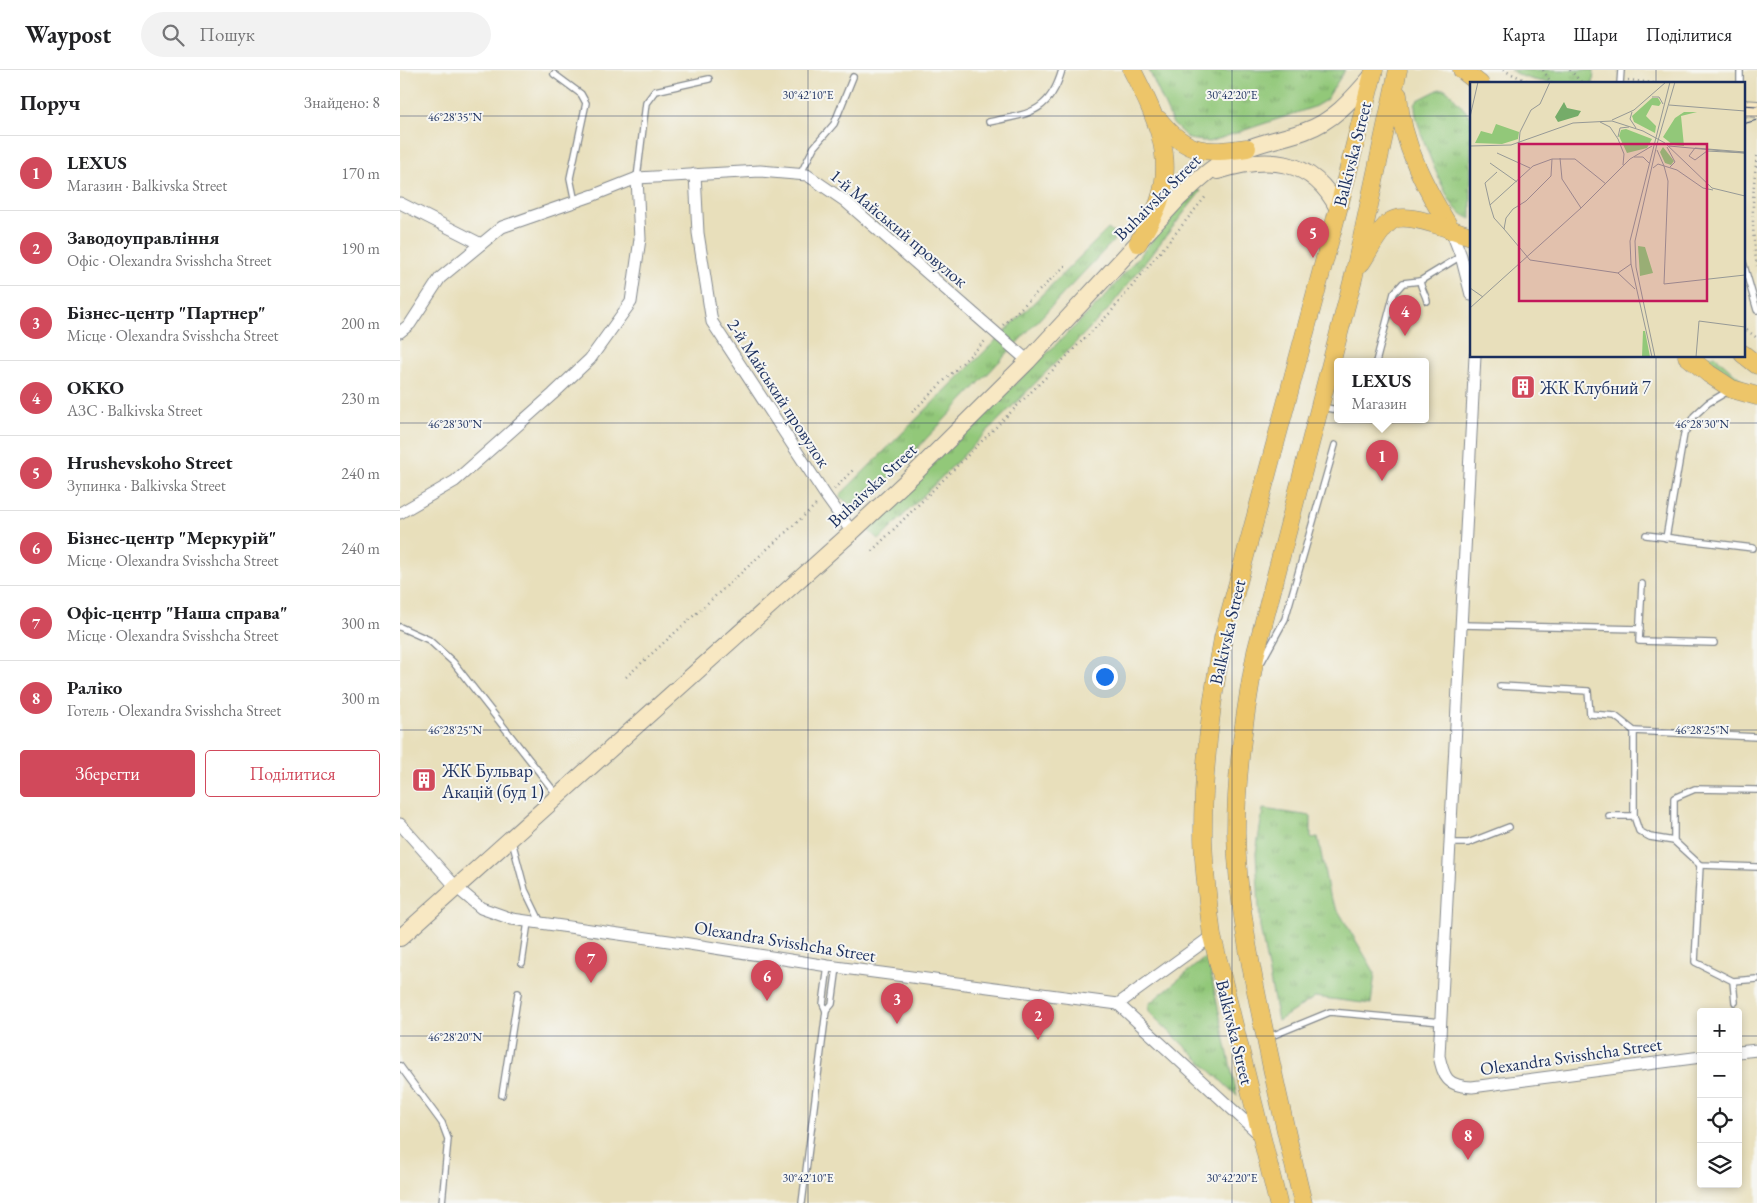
<!DOCTYPE html>
<html lang="uk">
<meta charset="utf-8">
<style>
:root{--surface:#fff;--page:#f2f2f2;--text:#202124;--muted:#757577;--line:#e0e0e0;--accent:#d1495b}
body{margin:0;font-family:"EB Garamond",serif;background:var(--page);color:var(--text)}
.controls{position:absolute;right:15px;bottom:15px;display:grid;overflow:hidden;border-radius:5px;box-shadow:0 2px 8px #0003}
.controls button{width:45px;height:45px;display:grid;place-items:center;padding:0;border:0;border-bottom:1px solid var(--line);background:var(--surface);color:var(--text);font:25px sans-serif}
.you{position:absolute;left:704px;top:606px;width:18px;height:18px;margin:-12px;border:4px solid #fff;border-radius:50%;background:#1a73e8;box-shadow:0 0 0 8px #1a73e833}
.badge{display:grid;place-items:center;width:32px;height:32px;border-radius:50%;background:var(--accent);color:#fff;font-size:16px;font-weight:700}
.pin{position:absolute;translate:-50% -41px;filter:drop-shadow(0 1px 2px #0008)}
.pin::after{content:'';position:absolute;top:26px;width:18px;height:15px;background:inherit;clip-path:polygon(0 0,100% 0,50% 100%)}
.popup{position:absolute;left:934px;top:288px;width:95px;height:65px;box-sizing:border-box;display:grid;place-content:center;border-radius:5px;background:var(--surface);filter:drop-shadow(0 1px 4px #0005);font-size:16px;white-space:nowrap;color:var(--muted)}
.popup b{font-size:19px;color:var(--text)}
.popup::after{content:'';position:absolute;left:50%;top:100%;margin-left:-10px;border:10px solid transparent;border-top-color:var(--surface)}
.list{margin:0;padding:0;list-style:none}
h2{display:flex;justify-content:space-between;align-items:center;height:65px;margin:0;padding:0 20px;font-size:21px}
h2 small{font-size:16px;font-weight:400;color:var(--muted)}
.list li{display:grid;grid-template-columns:32px 1fr auto;gap:15px;align-items:center;box-sizing:border-box;height:75px;padding:0 20px;border-top:1px solid var(--line)}
.list b{display:block;font-size:19px;white-space:nowrap}
.list p{margin:0;font-size:16px;white-space:nowrap;color:var(--muted)}
.list em{font-size:16px;font-style:normal;color:var(--muted)}
.actions{display:flex;gap:10px;padding:15px 20px}
.actions a{flex:1;padding:11px 0;border:1px solid var(--accent);border-radius:5px;text-align:center;font-size:18px;color:var(--accent)}
.actions .main{background:var(--accent);color:#fff}
.icon{flex:none;width:28px;height:28px;fill:none;stroke:currentColor;stroke-width:2;stroke-linecap:round;stroke-linejoin:round}
.map{position:relative;flex:none;width:1357px;height:1133px;overflow:hidden}
header{display:flex;align-items:center;gap:30px;box-sizing:border-box;height:70px;padding:0 25px;background:var(--surface);border-bottom:1px solid var(--line)}
header strong{font-size:24px}
nav{display:flex;gap:28px;margin-inline-start:auto;font-size:18px}
.search{width:350px;height:45px;background:var(--page);display:flex;align-items:center;gap:12px;box-sizing:border-box;padding:0 18px;border-radius:28px;color:var(--muted);font-size:19px}
main{display:flex}
aside{flex:1;background:var(--surface)}
.map>svg:first-child{display:block}
</style>
<header>
<strong>Waypost</strong>
<div class="search"><svg class="icon" aria-label="search" viewBox="0 0 24 24"><circle cx="10" cy="10" r="6"/><path d="M15 15l6 6"/></svg>Пошук</div>
<nav><a>Карта</a><a>Шари</a><a>Поділитися</a></nav>
</header>
<main>
<aside>
<h2>Поруч<small>Знайдено: 8</small></h2>
<ul class="list">
<li><span class="badge">1</span><div><b>LEXUS</b><p>Магазин · Balkivska Street</p></div><em>170 m</em></li>
<li><span class="badge">2</span><div><b>Заводоуправління</b><p>Офіс · Olexandra Svisshcha Street</p></div><em>190 m</em></li>
<li><span class="badge">3</span><div><b>Бізнес-центр &quot;Партнер&quot;</b><p>Місце · Olexandra Svisshcha Street</p></div><em>200 m</em></li>
<li><span class="badge">4</span><div><b>OKKO</b><p>АЗС · Balkivska Street</p></div><em>230 m</em></li>
<li><span class="badge">5</span><div><b>Hrushevskoho Street</b><p>Зупинка · Balkivska Street</p></div><em>240 m</em></li>
<li><span class="badge">6</span><div><b>Бізнес-центр &quot;Меркурій&quot;</b><p>Місце · Olexandra Svisshcha Street</p></div><em>240 m</em></li>
<li><span class="badge">7</span><div><b>Офіс-центр &quot;Наша справа&quot;</b><p>Місце · Olexandra Svisshcha Street</p></div><em>300 m</em></li>
<li><span class="badge">8</span><div><b>Раліко</b><p>Готель · Olexandra Svisshcha Street</p></div><em>300 m</em></li>
</ul>
<div class="actions"><a class="main">Зберегти</a><a>Поділитися</a></div>
</aside>
<div class="map">
<svg width="1357" height="1133" viewBox="0 0 1357 1133">
<defs>
<pattern id="grass-tufts" width="24" height="20" patternUnits="userSpaceOnUse" patternTransform="scale(1.25)"><rect width="24" height="20" fill="#92c879"/><path d="M3 7l-1-3M5 7V3M7 7l1-3M15 17l-1-3M17 17v-4M19 17l1-3" fill="none" stroke="#76a366"/></pattern>
</defs>
<rect width="100%" height="100%" fill="#f6f6f2"/>
<filter id="ink" filterUnits="userSpaceOnUse"><feTurbulence type="fractalNoise" baseFrequency=".02" numOctaves="2"/><feDisplacementMap in="SourceGraphic" scale="10" xChannelSelector="R" yChannelSelector="G"/><feConvolveMatrix kernelMatrix="1 2 1 2 8 2 1 2 1" color-interpolation-filters="sRGB"/></filter>
<filter id="wash" filterUnits="userSpaceOnUse"><feTurbulence type="fractalNoise" baseFrequency=".0096" numOctaves="4" result="noise"/><feDisplacementMap in="SourceGraphic" scale="20" xChannelSelector="R" yChannelSelector="G"/><feGaussianBlur stdDeviation="1.12" result="paint"/><feColorMatrix in="noise" values="0 0 0 0 0 0 0 0 0 0 0 0 0 0 0 0 0 1.4 0 .05"/><feComposite in="paint" operator="in"/></filter>
<g filter="url(#wash)">
<rect width="100%" height="100%" fill="#e8dfbb"/>
<g fill="url(#grass-tufts)" stroke="#567c6c">
<polygon points="749,0 945,0 926,30 914,37 809,72 789,69 773,54"/>
<path d="M 1110,0 L 1194,0 L 1193,14 C 1166,14 1133,15 1110,0 Z"/>
<path d="M 1040,19 L 1045,19 L 1049,22 L 1071,47 L 1071,149 C 1064,146 1057,141 1053,135 C 1042,120 1015,55 1015,37 C 1015,34 1016,33 1018,30 Z"/>
<polygon points="796,119 801,121 707,241 479,470 466,458 702,230"/>
<polygon points="708,159 718,166 458,441 439,426"/>
<polygon points="1305,286 1315,286 1343,311 1343,314"/>
<polygon points="863,739 911,746 911,768 918,767 929,825 975,903 971,934 915,927 878,951 860,857 856,783"/>
<path d="M 807,886 L 837,1026 L 752,945 C 748,940 747,937 751,932 Z"/>
</g>
</g>
<g filter="url(#ink)">
<g fill="none" stroke-linecap="round" stroke-linejoin="round">
<defs>
<g id="lane">
<polyline points="154,4 181,24 186,33 170,108 175,132"/>
<polyline points="1220,14 1221,0"/>
<polyline points="1340,14 1340,0"/>
<path d="M 589,52 C 628,44 650,43 662,0"/>
<polyline points="400,105 414,77 434,54 453,7"/>
<polyline points="237,108 246,33 255,21 309,9"/>
<polyline points="1343,192 1357,240"/>
<path d="M 1020,211 C 1021,219 1025,223 1027,231"/>
<polyline points="976,292 994,223 1003,213 1020,211 1061,186"/>
<polyline points="921,337 938,340"/>
<polyline points="1246,465 1353,478"/>
<polyline points="1266,468 1284,364 1294,346 1308,333 1330,320"/>
<polyline points="1242,514 1239,571 1314,573"/>
<polyline points="1062,555 1240,559"/>
<polyline points="0,557 29,570 53,592 157,725"/>
<polyline points="862,591 885,549 935,375"/>
<polyline points="1100,616 1188,621 1190,644 1215,646 1234,661"/>
<polyline points="1357,720 1295,719 1274,728 1274,771 1300,795 1357,797"/>
<polyline points="1209,746 1234,746"/>
<polyline points="112,771 125,820 141,853"/>
<polyline points="1274,771 1250,767 1239,761 1234,746 1234,661 1357,667"/>
<polyline points="1050,773 1068,773 1109,757"/>
<polyline points="1300,795 1295,892 1333,911 1357,909"/>
<polyline points="122,893 128,852"/>
<polyline points="1333,911 1335,932"/>
<polyline points="426,941 432,934 437,897"/>
<polyline points="869,967 930,942 1041,952"/>
<polyline points="0,996 42,1053 48,1069 42,1133"/>
<polyline points="102,1025 118,923"/>
<polyline points="402,1133 426,941 423,934 428,896"/>
</g>
<g id="street">
<polyline points="295,104 298,163 312,252 426,426 452,462"/>
<polyline points="0,133 81,174"/>
<polyline points="1051,160 1061,186 1071,225"/>
<polyline points="0,262 10,254 40,208 102,157 194,125 237,108 360,101 407,105 445,131 628,291"/>
<path d="M 1075,286 L 1039,986 C 1044,1008 1047,1016 1072,1017 L 1301,987"/>
<polyline points="0,443 55,411 153,324 190,289 231,232 240,169 237,108"/>
<polyline points="0,754 56,817 81,838 112,849 283,873 428,896 718,934"/>
<polyline points="718,934 860,1065"/>
<polyline points="718,934 812,866"/>
<polyline points="1338,982 1357,980"/>
</g>
<g id="secondary">
<polyline points="1343,38 1357,39"/>
<path d="M 818,101 C 867,85 913,88 938,139"/>
<path d="M 0,868 L 452,462 L 514,404 L 628,291 L 778,129 C 799,109 819,90 846,79 C 864,71 886,68 905,61 C 934,51 953,28 972,6"/>
</g>
<g id="primary">
<path d="M 732,0 C 753,42 776,84 759,132 C 754,146 745,160 738,173"/>
<polyline points="1062,0 1080,14"/>
<path d="M 998,25 C 1002,75 1026,119 1051,160"/>
<path d="M 759,50 C 787,84 805,84 847,78"/>
<path d="M 961,193 C 970,180 978,161 991,151 C 1007,140 1052,161 1071,166"/>
<polyline points="1343,284 1357,295"/>
<polyline points="1287,286 1309,304 1332,319 1357,326"/>
<path d="M 878,1133 L 812,866 C 808,832 803,797 803,762 C 803,697 811,632 823,568 L 939,136 L 974,0"/>
<path d="M 903,1133 C 889,1075 876,1018 864,960 C 850,894 837,829 836,762 C 836,701 845,642 856,582 L 954,205 L 998,0"/>
</g>
</defs>
<use href="#lane" stroke="#82878c" stroke-width="8"/>
<use href="#street" stroke="#82878c" stroke-width="13"/>
<use href="#secondary" stroke="#82878c" stroke-width="18"/>
<use href="#primary" stroke="#82878c" stroke-width="19"/>
<g stroke="#82878c" stroke-width="2.5" stroke-dasharray="1 4" stroke-linecap="butt">
<polyline points="1103,0 1127,11 1148,14"/>
<polyline points="1143,0 1152,14"/>
<polyline points="1170,0 1183,14"/>
<polyline points="1228,10 1261,14"/>
<path d="M 1357,86 C 1352,123 1351,159 1357,196"/>
<polyline points="603,255 667,194"/>
<polyline points="1343,257 1357,268"/>
<polyline points="512,342 586,270"/>
<polyline points="434,419 454,399"/>
<polyline points="472,481 710,243 807,125"/>
<polyline points="226,607 417,434"/>
</g>
<use href="#lane" stroke="#fff" stroke-width="5.5"/>
<use href="#street" stroke="#fff" stroke-width="11"/>
<use href="#secondary" stroke="#f8e8c3" stroke-width="16"/>
<use href="#primary" stroke="#edc569" stroke-width="18"/>
<g stroke="#1b2f5e" stroke-width="1">
<polyline points="1343,35 1357,36"/>
<polyline points="1343,54 1357,50"/>
</g>
</g>
</g>
<path fill="none" stroke="#1b2f5e" stroke-width="1" stroke-opacity="0.45" d="M 408,0 L 408,1133M 832,0 L 832,1133M 1256,0 L 1256,14M 0,46 L 1071,46M 1343,46 L 1357,46M 1256,286 L 1256,1133M 0,353 L 1357,353M 0,660 L 1357,660M 0,966 L 1301,966M 1338,966 L 1357,966"/>
<defs>
<symbol id="building-square" viewBox="-11 -11 22 22"><rect x="-9" y="-9" width="18" height="18" rx="4" fill="#d1495b" stroke="#f6f6f2"/><path d="M-4-6H4V6H1V3H-1V6H-4ZM-2.5-4.3h1.7v1.8h-1.7ZM.8-4.3h1.7v1.8H.8ZM-2.5-1h1.7V.8h-1.7ZM.8-1h1.7V.8H.8Z" fill="#fff"/></symbol>
</defs>
<g fill-rule="evenodd">
<use href="#building-square" x="1109" y="303" width="28" height="28"/>
<use href="#building-square" x="10" y="696" width="28" height="28"/>
</g>
<g text-anchor="middle" dominant-baseline="central" stroke-width="4" stroke-linejoin="round" paint-order="stroke">
<g font-size="18" fill="#1b2f5e" stroke="#f6f6f2">
<text transform="translate(952 84) rotate(-76)">Balkivska Street</text>
<text transform="translate(757 127) rotate(-45)">Buhaivska Street</text>
<text transform="translate(499 158) rotate(40)">1-й Майський провулок</text>
<text transform="translate(379 323) rotate(57)">2-й Майський провулок</text>
<text transform="translate(472 415) rotate(-43)">Buhaivska Street</text>
<text transform="translate(827 562) rotate(-77)">Balkivska Street</text>
<text transform="translate(385 871) rotate(9)">Olexandra Svisshcha Street</text>
<text transform="translate(835 962) rotate(76)">Balkivska Street</text>
<text transform="translate(1171 986) rotate(-8)">Olexandra Svisshcha Street</text>
</g>
<g font-size="18" fill="#1b2f5e" stroke="#f6f6f2" text-anchor="start">
<text x="1140" y="317">ЖК Клубний 7</text>
<text x="42" y="700">ЖК Бульвар<tspan x="42" dy="21">Акацій (буд 1)</tspan></text>
</g>
</g>
<g transform="translate(1070 12)">
<rect width="275" height="275" fill="#e8dfbb"/>
<path d="M 182,16 L 188,16 L 191,21 L 189,24 L 182,23 L 176,34 L 186,44 L 185,51 L 164,40 L 162,34 ZM 214,30 L 227,30 L 211,34 L 214,64 L 203,63 L 193,55 L 205,36 ZM 26,42 L 49,50 L 48,57 L 32,62 L 5,61 L 11,49 L 22,52 ZM 156,47 L 182,57 L 177,66 L 157,71 L 149,54 L 151,48 ZM 193,65 L 204,79 L 201,83 L 195,81 L 190,70 ZM 168,164 L 175,165 L 183,191 L 170,194 ZM 173,249 L 175,249 L 180,275 L 172,275 Z" fill="#92c879"/>
<path d="M 94,20 L 97,26 L 111,29 L 108,34 L 88,40 L 85,35 Z" fill="#75ac69"/>
<path fill="none" stroke="#969996" stroke-width="1" d="M 182,15 L 189,15 L 193,22M 199,23 L 275,29M 162,30 L 160,37 L 166,46M 142,38 L 164,28 L 196,0M 130,40 L 140,45 L 148,57 L 154,72 L 153,83M 0,53 L 0,35 L 8,0M 148,55 L 150,46 L 159,45M 49,61 L 50,50 L 61,28 L 70,22 L 80,0M 0,64 L 41,63 L 103,41 L 142,39 L 173,49 L 195,61 L 242,106 L 275,114M 199,64 L 275,71M 197,65 L 205,80 L 200,85M 187,68 L 194,84M 275,70 L 225,66 L 219,74 L 225,78 L 237,69 L 275,71M 27,71 L 60,86M 164,75 L 173,75 L 179,81M 90,76 L 92,97 L 111,126M 82,77 L 81,94 L 56,119 L 43,127 L 36,136 L 34,147 L 60,178 L 148,191M 20,81 L 47,100M 194,84 L 198,99 L 194,202 L 275,193M 183,86 L 188,82 L 207,88 L 233,106 L 243,108M 20,123 L 15,101 L 27,90M 34,147 L 24,136 L 20,123 L 63,84 L 82,77 L 105,77 L 136,102M 148,191 L 165,207M 148,191 L 161,182M 0,206 L 13,215M 0,226 L 111,126 L 160,77 L 182,64M 182,275 L 161,182 L 160,159 L 200,0M 185,275 L 166,185 L 165,159 L 187,62 L 205,0M 226,275 L 229,239 L 275,245"/>
<path fill="#c2185b" fill-opacity="0.15" stroke="#c2185b" stroke-width="2.5" d="M 49,62 L 237,62 L 237,219 L 49,219 Z"/>
<rect width="275" height="275" fill="none" stroke="#1b2f5e" stroke-width="2.5"/>
</g>
<g font-size="12" text-anchor="middle" fill="#1b2f5e" stroke="#f6f6f2" stroke-width="4" stroke-linejoin="round" paint-order="stroke">
<text x="408" y="29">30°42'10"E</text>
<text x="832" y="29">30°42'20"E</text>
<text x="55" y="51">46°28'35"N</text>
<text x="55" y="358">46°28'30"N</text>
<text x="1302" y="358">46°28'30"N</text>
<text x="55" y="664">46°28'25"N</text>
<text x="1302" y="664">46°28'25"N</text>
<text x="55" y="971">46°28'20"N</text>
<text x="408" y="1112">30°42'10"E</text>
<text x="832" y="1112">30°42'20"E</text>
</g>
</svg>
<div class="controls">
<button>+</button>
<button>−</button>
<button><svg class="icon" aria-label="locate" viewBox="0 0 24 24"><circle cx="12" cy="12" r="6"/><path d="M12 2v4M12 18v4M2 12h4M18 12h4"/></svg></button>
<button><svg class="icon" aria-label="layers" viewBox="0 0 24 24"><path d="M12 4l9 5-9 5-9-5zM3 14l9 5 9-5"/></svg></button>
</div>
<div class="you"></div>
<div class="pin badge" style="left:982px;top:411px">1</div>
<div class="popup"><b>LEXUS</b>Магазин</div>
<div class="pin badge" style="left:638px;top:970px">2</div>
<div class="pin badge" style="left:497px;top:954px">3</div>
<div class="pin badge" style="left:1005px;top:266px">4</div>
<div class="pin badge" style="left:913px;top:188px">5</div>
<div class="pin badge" style="left:367px;top:931px">6</div>
<div class="pin badge" style="left:191px;top:913px">7</div>
<div class="pin badge" style="left:1068px;top:1090px">8</div>
</div>
</main>
